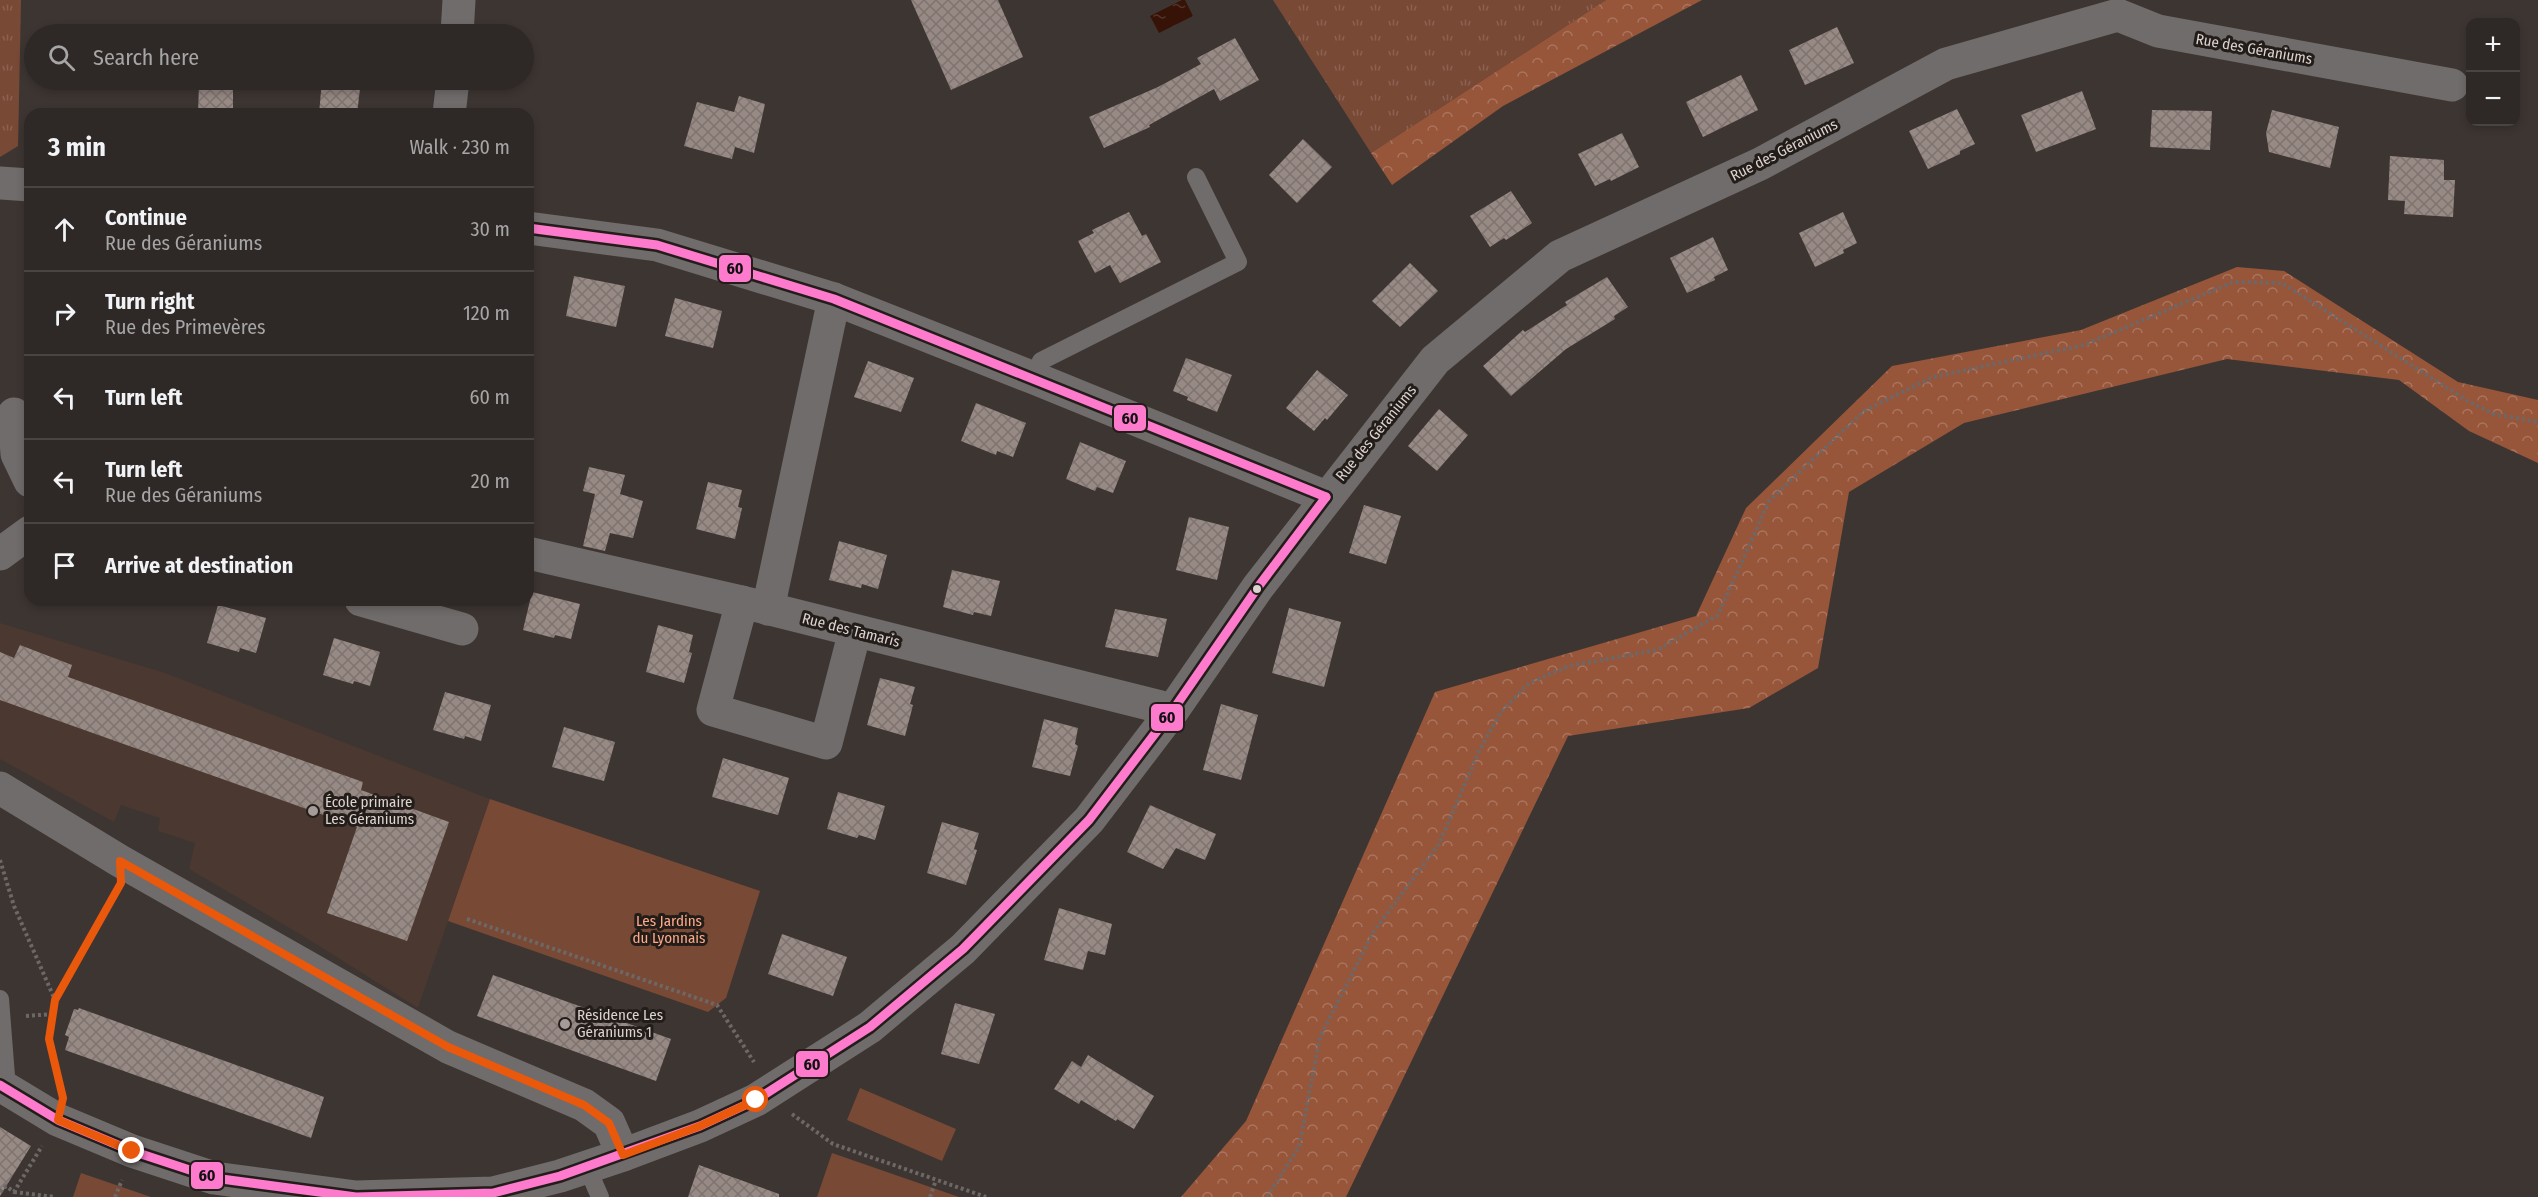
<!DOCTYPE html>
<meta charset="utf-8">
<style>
:root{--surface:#2e2826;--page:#3a3432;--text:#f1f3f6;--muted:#a7a6a7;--line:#494443}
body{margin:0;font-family:"Fira Sans Condensed",sans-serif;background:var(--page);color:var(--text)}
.controls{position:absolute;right:18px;top:18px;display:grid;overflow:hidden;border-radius:12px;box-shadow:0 3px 9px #0003}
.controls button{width:54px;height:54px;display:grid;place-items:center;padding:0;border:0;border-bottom:2px solid var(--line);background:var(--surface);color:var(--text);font:30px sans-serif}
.stop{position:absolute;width:18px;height:18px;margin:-14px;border:4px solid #ea580c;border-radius:50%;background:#fff}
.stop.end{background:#ea580c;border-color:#fff;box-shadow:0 2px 6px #0008}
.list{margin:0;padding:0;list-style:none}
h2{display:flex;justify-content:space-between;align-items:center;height:78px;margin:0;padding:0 24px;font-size:26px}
h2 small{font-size:20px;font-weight:400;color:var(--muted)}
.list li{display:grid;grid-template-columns:39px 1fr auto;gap:18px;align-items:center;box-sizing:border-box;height:84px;padding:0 24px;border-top:2px solid var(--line)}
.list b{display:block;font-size:22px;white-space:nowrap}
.list p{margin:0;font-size:20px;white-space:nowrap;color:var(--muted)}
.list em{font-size:20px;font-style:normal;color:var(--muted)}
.icon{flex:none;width:33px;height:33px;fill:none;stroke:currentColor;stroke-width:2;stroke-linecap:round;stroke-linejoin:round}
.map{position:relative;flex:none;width:2538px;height:1197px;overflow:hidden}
.search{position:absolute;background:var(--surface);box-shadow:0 3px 9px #0003;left:24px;top:24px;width:510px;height:66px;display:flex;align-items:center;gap:15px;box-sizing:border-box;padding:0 21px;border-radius:33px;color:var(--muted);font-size:22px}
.panel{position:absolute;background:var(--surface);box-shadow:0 3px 9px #0003;left:24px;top:108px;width:510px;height:498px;border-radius:18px}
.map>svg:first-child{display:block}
</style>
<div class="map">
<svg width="2538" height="1197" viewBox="0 0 2538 1197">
<defs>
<pattern id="grass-tufts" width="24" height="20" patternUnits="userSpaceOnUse" patternTransform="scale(1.5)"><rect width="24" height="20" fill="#784935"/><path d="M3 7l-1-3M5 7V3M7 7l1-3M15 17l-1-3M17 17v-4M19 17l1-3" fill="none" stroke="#8b6251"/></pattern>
<pattern id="forest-crowns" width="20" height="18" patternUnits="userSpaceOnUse" patternTransform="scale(1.5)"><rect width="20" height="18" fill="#97553a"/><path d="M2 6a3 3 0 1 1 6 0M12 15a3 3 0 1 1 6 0" fill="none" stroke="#aa745f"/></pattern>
<pattern id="water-ripples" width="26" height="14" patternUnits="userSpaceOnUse" patternTransform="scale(1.5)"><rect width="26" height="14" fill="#361306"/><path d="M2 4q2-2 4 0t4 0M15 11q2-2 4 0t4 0" fill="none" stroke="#533429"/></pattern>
<pattern id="building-cross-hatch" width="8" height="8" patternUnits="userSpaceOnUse" patternTransform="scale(1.5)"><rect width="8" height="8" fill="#978984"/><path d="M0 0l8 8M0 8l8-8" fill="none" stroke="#7e736f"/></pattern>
</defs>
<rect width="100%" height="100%" fill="#3d3532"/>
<polygon fill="#4b3830" points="0,623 165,673 490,799 418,1008 300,934 189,869 195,843 158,831 160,818 121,805 114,822 0,759"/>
<g fill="url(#grass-tufts)">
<polygon points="0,0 21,0 18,146 0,157"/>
<polygon points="1273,0 1606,0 1371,153"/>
</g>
<g fill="url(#forest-crowns)">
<polygon points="1606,0 1702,0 1503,106 1392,185 1371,153"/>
<polygon points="2237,267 2284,271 2458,382 2538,400 2538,463 2469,431 2399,380 2227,359 1964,423 1849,492 1818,668 1749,708 1568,736 1346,1197 1181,1197 1246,1121 1435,692 1696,616 1746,508 1892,366 2081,330"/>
</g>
<g fill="#784935">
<polygon points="490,799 760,891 726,998 708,1012 448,921"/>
<polygon points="860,1088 956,1129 942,1161 847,1120"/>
<polygon points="832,1153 959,1197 817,1197"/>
<polygon points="81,1173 151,1197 73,1197"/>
</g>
<polygon fill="url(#water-ripples)" points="1182,0 1185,0 1193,16 1159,33 1150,16"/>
<g fill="url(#building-cross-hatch)">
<polygon points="911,0 998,0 1023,57 951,90"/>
<polygon points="1837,27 1854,63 1805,85 1789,50"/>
<polygon points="1235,38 1259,80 1220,101 1214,89 1149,125 1150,127 1104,148 1089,117 1158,87 1201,64 1197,58"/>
<polygon points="1741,75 1758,110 1703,137 1686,102"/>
<polygon points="322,80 361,80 357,114 319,114"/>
<polygon points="199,84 233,84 233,114 198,114"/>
<polygon points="2082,91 2096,129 2036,152 2021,115"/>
<polygon points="739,96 765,104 754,153 735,147 732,159 684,146 697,102 734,112"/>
<polygon points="1957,109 1975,144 1960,151 1960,154 1928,169 1909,131"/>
<polygon points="2152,110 2212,111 2210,150 2150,147"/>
<polygon points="2272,110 2339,127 2330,168 2269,152 2266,133"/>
<polygon points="1622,133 1639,167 1611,181 1610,179 1595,186 1578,154"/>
<polygon points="1303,139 1332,167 1297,203 1269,175"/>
<polygon points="2390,156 2444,160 2444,180 2455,180 2453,217 2404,214 2405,201 2388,200"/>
<polygon points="1511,191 1532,223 1506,240 1504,238 1490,247 1470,216"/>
<polygon points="1129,212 1142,236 1146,234 1161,262 1120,283 1110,265 1095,273 1078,241 1094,233 1092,230"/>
<polygon points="1843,212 1857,243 1843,250 1844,253 1815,267 1799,233"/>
<polygon points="1713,237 1728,270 1714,277 1715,280 1687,293 1670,258"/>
<polygon points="1410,263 1438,291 1400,327 1372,301"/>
<polygon points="574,276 625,286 616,327 566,316"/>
<polygon points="1607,277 1628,307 1614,316 1615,319 1566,349 1511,396 1483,366 1523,330 1525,332 1567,305 1565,302"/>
<polygon points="675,298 722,311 713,348 665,336"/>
<polygon points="1186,358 1232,375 1217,412 1187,400 1188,397 1173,391"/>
<polygon points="868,361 914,378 901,412 854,397"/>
<polygon points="1317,370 1348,395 1327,420 1325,418 1314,431 1286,408"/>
<polygon points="976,403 1026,423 1013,457 997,451 996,455 961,441"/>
<polygon points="1439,409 1468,435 1437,471 1408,446"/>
<polygon points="1080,442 1126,461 1113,493 1097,487 1095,491 1066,479"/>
<polygon points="589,467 625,475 620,494 643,501 633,538 610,533 605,551 583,546 595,494 583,491"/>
<polygon points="708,482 742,490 738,507 742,508 735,539 696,529"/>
<polygon points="1364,505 1401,516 1386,564 1349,553"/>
<polygon points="1189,517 1229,527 1217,580 1176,570"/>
<polygon points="839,541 887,555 878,589 862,584 861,588 829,580"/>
<polygon points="952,570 1000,581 991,616 974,612 973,615 943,607"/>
<polygon points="532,592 580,604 571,639 555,635 554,638 523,630"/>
<polygon points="218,605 266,618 256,653 240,648 239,652 207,643"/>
<polygon points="1289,608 1341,622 1324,687 1272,673"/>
<polygon points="1115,609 1167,619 1158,657 1105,647"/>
<polygon points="658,625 693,635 689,652 692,653 684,683 646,672"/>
<polygon points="334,638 380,652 370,686 354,681 353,684 323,675"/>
<polygon points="20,645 72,665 68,677 363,782 361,790 449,822 407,941 327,913 357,827 0,700 0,652 14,658"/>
<polygon points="880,678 915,687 910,704 913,705 905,736 867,725"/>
<polygon points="445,692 491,705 481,741 465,736 464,739 433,730"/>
<polygon points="1221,704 1258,715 1241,780 1203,770"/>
<polygon points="1044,719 1078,728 1075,744 1078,746 1070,776 1032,767"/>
<polygon points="564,727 615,742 604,781 552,767"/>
<polygon points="723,758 789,778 778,815 712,797"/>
<polygon points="838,792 885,806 875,840 859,835 857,838 827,829"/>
<polygon points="1150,805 1216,834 1205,860 1176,848 1163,869 1127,852"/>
<polygon points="942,822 979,833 974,849 977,850 966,885 927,873"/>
<polygon points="1059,908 1112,924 1105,955 1088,951 1083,970 1044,960"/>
<polygon points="782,934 847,957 833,996 768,974"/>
<polygon points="493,975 671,1039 656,1081 477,1016"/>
<polygon points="955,1003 995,1014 979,1064 941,1054"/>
<polygon points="79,1008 324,1097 311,1138 65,1050 69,1037 65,1035 74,1009 78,1010"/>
<polygon points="1088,1055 1154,1096 1134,1129 1117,1119 1116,1121 1081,1100 1079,1104 1054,1089 1072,1061 1081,1067"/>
<polygon points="0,1127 31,1146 0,1196"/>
<polygon points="699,1165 779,1194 779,1197 688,1197"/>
</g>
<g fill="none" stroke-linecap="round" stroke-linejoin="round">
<g stroke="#6d6867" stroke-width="4" stroke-dasharray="3 3" stroke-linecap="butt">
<polyline points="0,860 14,906 55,1000 49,1039 59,1081"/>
<polyline points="467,919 717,1005 754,1062"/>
<polyline points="56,1000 115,893"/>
<polyline points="26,1016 53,1014"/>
<polyline points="792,1114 833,1144 986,1197"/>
<polyline points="0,1192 6,1186 14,1192 42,1146"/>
<polyline points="14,1192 55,1197"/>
<polyline points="115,1197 122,1180"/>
<polyline points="930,1197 936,1180"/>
<polyline points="1267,1197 1299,1147 1320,1037 1374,931 1439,844 1479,751 1501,712 1529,683 1569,666 1657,650 1718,615 1769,501 1864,411 1933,377 2084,345 2233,282 2282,283 2468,401 2494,414 2538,422"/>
</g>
<g stroke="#706c6b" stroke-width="18">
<polyline points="1034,378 1041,361 1238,262 1196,177"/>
<polyline points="0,999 7,1089"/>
<polyline points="587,1167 600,1197"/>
</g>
<g stroke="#706c6b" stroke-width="33">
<polyline points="457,34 459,0"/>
<polyline points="449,114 453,80"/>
<polyline points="0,183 30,185"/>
<polyline points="528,228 657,245 834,299 1034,378 1326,497"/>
<polyline points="14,414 17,454 30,481"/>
<polyline points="528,553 742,602 1173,710"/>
<polyline points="0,554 30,532"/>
<polyline points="361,600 462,629"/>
<polyline points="742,602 713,710 826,743 855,631"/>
<polyline points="768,609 834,299"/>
<polyline points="0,788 120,861 448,1047 584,1105 609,1123 623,1155"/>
<polyline points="0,1085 58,1120 132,1151 214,1178 356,1197 493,1193 560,1176 623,1155 700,1126 756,1100 870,1027 963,949 1089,820 1173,710 1258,587 1435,360 1560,256 1760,164 1946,64 2118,15 2158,31 2452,85"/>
</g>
<defs>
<g id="bus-1">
<polyline points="528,228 657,245 834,299 1326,497"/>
<polyline points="0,1085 58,1120 132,1151 214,1178 356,1197 493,1193 560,1176 700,1126 756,1100 870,1027 963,949 1089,820 1173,710 1258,587 1326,497"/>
</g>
</defs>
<use href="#bus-1" stroke="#231d1a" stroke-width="14"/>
<use href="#bus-1" stroke="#fd7acc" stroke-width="9"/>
</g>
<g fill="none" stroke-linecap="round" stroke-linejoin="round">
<polyline stroke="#ea580c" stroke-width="8" points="132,1151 58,1120 63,1098 49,1039 55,1000 121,883 120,861 448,1047 584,1105 609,1123 623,1155 700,1126 756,1100"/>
</g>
<circle fill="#ddd3d0" stroke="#231d1a" stroke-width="2" cx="1257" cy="589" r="5"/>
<g fill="#a59c99" stroke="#231d1a" stroke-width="2">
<circle cx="313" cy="811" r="6"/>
<circle cx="565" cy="1024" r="6"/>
</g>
<g text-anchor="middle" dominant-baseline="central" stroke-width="6" stroke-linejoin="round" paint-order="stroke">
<g font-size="15" fill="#ddd3d0" stroke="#231d1a">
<text transform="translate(2254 49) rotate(10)">Rue des Géraniums</text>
<text transform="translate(1784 150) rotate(-27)">Rue des Géraniums</text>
<text transform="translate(1376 433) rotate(-51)">Rue des Géraniums</text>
<text transform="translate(851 630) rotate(14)">Rue des Tamaris</text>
</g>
<g font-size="15" fill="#ddd3d0" stroke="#231d1a" text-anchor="start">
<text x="325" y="802">École primaire<tspan x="325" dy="17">Les Géraniums</tspan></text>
<text x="577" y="1015">Résidence Les<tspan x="577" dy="17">Géraniums 1</tspan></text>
</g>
<g font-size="15" fill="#fea988" stroke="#231d1a">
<text x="669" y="921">Les Jardins<tspan x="669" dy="17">du Lyonnais</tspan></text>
</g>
</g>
<g stroke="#231d1a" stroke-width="2">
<rect x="718" y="254" width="34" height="29" rx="6" fill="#fd7acc"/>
<rect x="1113" y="404" width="34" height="28" rx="6" fill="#fd7acc"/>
<rect x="1150" y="703" width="34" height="29" rx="6" fill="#fd7acc"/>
<rect x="795" y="1050" width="34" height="28" rx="6" fill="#fd7acc"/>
<rect x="190" y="1161" width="34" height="29" rx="6" fill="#fd7acc"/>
</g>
<g font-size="16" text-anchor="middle" font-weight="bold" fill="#111">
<text x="735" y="274">60</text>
<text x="1130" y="424">60</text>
<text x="1167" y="723">60</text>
<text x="812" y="1070">60</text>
<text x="207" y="1181">60</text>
</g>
</svg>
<div class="controls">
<button>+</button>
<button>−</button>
</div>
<div class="stop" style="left:756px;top:1100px"></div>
<div class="stop end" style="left:132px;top:1151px"></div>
<div class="search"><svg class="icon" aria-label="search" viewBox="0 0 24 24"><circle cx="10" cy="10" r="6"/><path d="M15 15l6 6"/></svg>Search here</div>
<section class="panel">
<h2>3 min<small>Walk · 230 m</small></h2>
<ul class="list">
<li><svg class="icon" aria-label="ahead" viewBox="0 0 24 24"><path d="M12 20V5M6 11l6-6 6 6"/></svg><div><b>Continue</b><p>Rue des Géraniums</p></div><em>30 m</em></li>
<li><svg class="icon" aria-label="right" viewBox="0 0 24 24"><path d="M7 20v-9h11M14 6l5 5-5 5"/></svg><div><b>Turn right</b><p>Rue des Primevères</p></div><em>120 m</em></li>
<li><svg class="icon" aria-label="left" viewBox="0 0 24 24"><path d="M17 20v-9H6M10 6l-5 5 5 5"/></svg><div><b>Turn left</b></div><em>60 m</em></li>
<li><svg class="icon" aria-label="left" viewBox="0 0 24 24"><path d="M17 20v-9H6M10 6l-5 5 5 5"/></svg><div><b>Turn left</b><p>Rue des Géraniums</p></div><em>20 m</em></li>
<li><svg class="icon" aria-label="arrive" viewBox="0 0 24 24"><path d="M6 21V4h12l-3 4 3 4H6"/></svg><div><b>Arrive at destination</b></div></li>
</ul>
</section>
</div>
